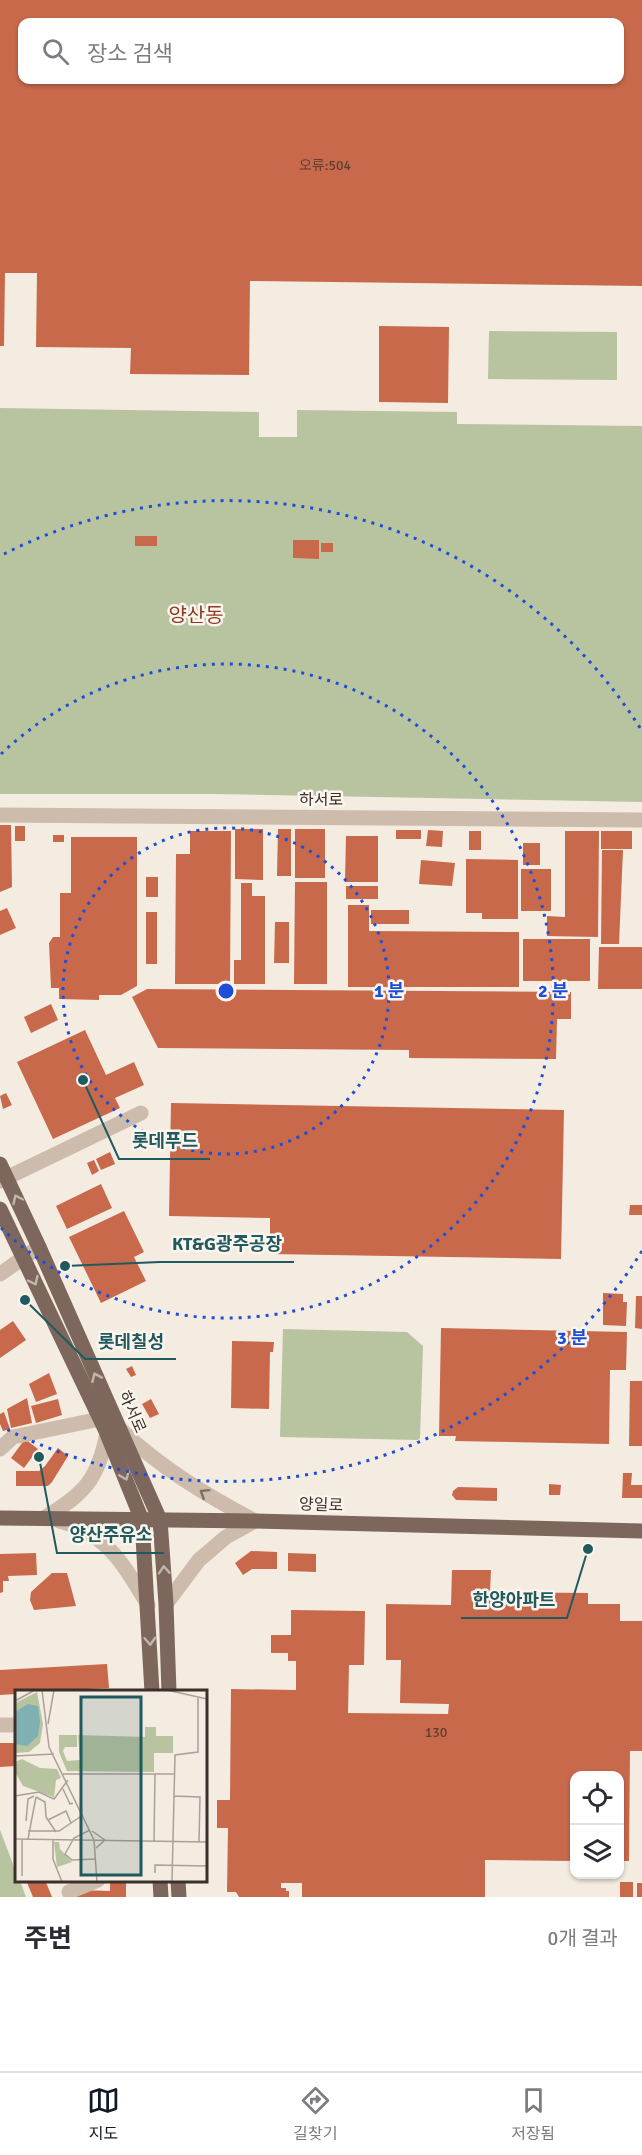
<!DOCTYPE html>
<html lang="ko">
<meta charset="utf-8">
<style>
:root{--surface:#fff;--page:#f2f2f3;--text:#2b2b33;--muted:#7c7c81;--line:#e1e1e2;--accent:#111827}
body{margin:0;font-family:Signika,"Noto Sans KR",sans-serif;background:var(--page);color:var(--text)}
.controls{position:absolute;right:18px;bottom:18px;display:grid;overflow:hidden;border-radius:12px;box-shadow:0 2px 4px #0004}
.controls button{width:54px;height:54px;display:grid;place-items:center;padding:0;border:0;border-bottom:2px solid var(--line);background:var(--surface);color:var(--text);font:30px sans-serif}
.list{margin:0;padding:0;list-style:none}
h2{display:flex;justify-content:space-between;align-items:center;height:78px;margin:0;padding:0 24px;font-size:26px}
h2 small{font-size:20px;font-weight:400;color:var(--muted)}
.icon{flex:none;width:33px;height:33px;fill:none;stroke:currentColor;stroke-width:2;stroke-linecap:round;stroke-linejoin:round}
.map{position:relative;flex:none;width:642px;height:1897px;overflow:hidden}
.search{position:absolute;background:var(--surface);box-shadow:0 2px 4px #0004;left:18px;right:18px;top:18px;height:66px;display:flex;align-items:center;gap:15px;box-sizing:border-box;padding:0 21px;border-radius:12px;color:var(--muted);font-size:22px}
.sheet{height:174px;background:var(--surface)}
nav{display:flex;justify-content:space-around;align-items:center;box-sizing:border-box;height:84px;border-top:2px solid var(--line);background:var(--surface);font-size:16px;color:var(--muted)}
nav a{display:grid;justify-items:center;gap:3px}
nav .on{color:var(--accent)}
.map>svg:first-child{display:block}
</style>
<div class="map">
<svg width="642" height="1897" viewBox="0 0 642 1897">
<rect width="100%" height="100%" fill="#f4ebe1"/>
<g fill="#b8c4a0">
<polygon points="489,331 617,332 617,380 488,379"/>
<polygon points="0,408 259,412 259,437 297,437 297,410 457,412 457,424 642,426 642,802 214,794 0,794"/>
<polygon points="283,1329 407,1332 423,1346 420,1438 418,1440 280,1437"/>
<polygon points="0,1830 16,1872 16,1880 20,1881 26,1897 0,1897"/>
</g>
<g fill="#c8694b" fill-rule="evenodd">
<path d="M 0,0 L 642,0 L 642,286 L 250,281 L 249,375 L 130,374 L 131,348 L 36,347 L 37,273 L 5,273 L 4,346 L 0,346 ZM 22,22 L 620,22 L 620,80 L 22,80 Z"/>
<polygon points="379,326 449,327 448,403 379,402"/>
<rect x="135" y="536" width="22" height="10"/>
<polygon points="293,540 319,540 319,559 293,558"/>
<rect x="321" y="543" width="12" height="9"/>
<polygon points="0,825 11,825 12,887 0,892"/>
<rect x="15" y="826" width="10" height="15"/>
<polygon points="235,829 263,829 263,880 235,879"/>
<polygon points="278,829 291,829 291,876 277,876"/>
<rect x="295" y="829" width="30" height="49"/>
<rect x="396" y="830" width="25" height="9"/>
<polygon points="428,830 443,831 442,847 426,846"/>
<polygon points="190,831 231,831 230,984 175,984 176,854 190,854"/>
<rect x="469" y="831" width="12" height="19"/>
<polygon points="565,831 599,831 598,937 547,936 547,916 565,917"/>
<rect x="601" y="831" width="31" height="18"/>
<rect x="53" y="835" width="11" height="7"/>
<polygon points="346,836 378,836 378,882 345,882"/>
<polygon points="71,837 137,837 137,986 121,995 99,995 99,1000 59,999 59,988 51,988 49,943 53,937 60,937 60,893 71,893"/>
<rect x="523" y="843" width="17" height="22"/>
<polygon points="602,850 623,850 619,944 601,944"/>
<polygon points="466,859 518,860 518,919 482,919 482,913 466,913"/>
<polygon points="421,860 455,863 452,886 419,884"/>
<rect x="521" y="869" width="30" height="42"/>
<rect x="146" y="877" width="12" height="20"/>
<polygon points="295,882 327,882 327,984 294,984"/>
<polygon points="241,883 252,883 252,896 265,896 265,984 234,984 234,960 241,960"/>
<rect x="346" y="886" width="32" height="13"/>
<polygon points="348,905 369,905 369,931 519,932 519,987 348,987"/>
<polygon points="7,908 16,928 0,935 0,911"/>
<rect x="371" y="910" width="38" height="14"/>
<rect x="146" y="912" width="11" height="52"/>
<polygon points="275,922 289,922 289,963 274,963"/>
<rect x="523" y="939" width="67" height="42"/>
<polygon points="599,947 642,947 642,989 598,989"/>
<polygon points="147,989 571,992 571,1019 557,1019 556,1059 409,1058 409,1050 158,1048 132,997"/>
<polygon points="51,1004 58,1020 31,1033 24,1017"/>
<polygon points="85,1030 106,1075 134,1062 144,1085 115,1098 120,1108 53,1139 17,1062"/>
<polygon points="6,1093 12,1105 3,1109 0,1096"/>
<polygon points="171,1103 564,1110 561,1259 270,1254 270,1218 169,1216"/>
<polygon points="110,1152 115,1164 101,1170 96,1159"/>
<polygon points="94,1160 99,1171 92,1175 87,1163"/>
<polygon points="101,1184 112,1208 67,1229 56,1206"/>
<polygon points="630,1205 642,1205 642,1215 629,1215"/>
<polygon points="124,1211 144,1252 134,1257 146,1281 101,1303 69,1237"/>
<polygon points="603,1293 623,1294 623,1302 627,1302 626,1326 603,1325"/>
<polygon points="636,1296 642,1296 642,1329 635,1328"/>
<polygon points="13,1321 26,1340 0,1358 0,1330"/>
<polygon points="441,1328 627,1332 626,1370 610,1370 609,1444 455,1441 456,1436 439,1436"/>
<polygon points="232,1341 274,1342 273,1352 270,1352 269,1409 231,1408"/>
<polygon points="132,1366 136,1375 131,1377 126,1369"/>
<polygon points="49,1373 57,1394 36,1402 29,1384"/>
<polygon points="630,1381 642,1381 642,1446 629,1446"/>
<polygon points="27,1398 32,1423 11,1428 7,1409"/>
<polygon points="58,1399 62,1415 36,1423 31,1406"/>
<polygon points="151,1399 159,1414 150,1418 142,1404"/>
<polygon points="4,1412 10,1429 3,1431 0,1424 0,1414"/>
<polygon points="25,1439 38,1449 24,1468 11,1458"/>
<polygon points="58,1448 68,1456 52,1482 48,1486 16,1486 16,1471 39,1471 45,1466"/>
<polygon points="623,1473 632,1473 631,1485 642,1485 642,1498 622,1498"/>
<polygon points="549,1484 561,1485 560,1495 549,1495"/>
<polygon points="458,1487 497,1488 497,1501 456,1500 452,1495 453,1491"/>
<polygon points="251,1551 277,1552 277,1569 252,1569 243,1575 235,1563"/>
<polygon points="36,1553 37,1575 8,1576 9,1581 3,1581 3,1592 0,1593 0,1554"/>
<polygon points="288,1553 316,1554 316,1572 288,1571"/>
<polygon points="452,1570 491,1570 490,1592 588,1593 588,1604 620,1604 620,1621 642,1621 642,1751 630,1751 629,1861 620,1861 620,1776 574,1776 574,1861 485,1860 485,1897 302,1897 302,1883 281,1883 281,1888 286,1888 286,1891 289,1891 289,1897 239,1897 236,1892 227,1892 228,1828 217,1828 217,1800 230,1800 231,1689 296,1690 296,1661 288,1661 288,1653 271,1653 271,1635 291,1635 291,1610 365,1611 364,1665 349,1665 348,1713 448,1714 449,1704 400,1703 401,1660 386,1660 386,1604 451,1605"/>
<polygon points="52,1573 67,1573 76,1606 34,1610 30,1600 31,1592"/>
<polygon points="107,1664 109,1688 16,1692 16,1694 0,1695 0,1670"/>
<polygon points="0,1743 16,1743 16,1766 0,1767"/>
<polygon points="26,1880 45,1880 52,1897 33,1897"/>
<polygon points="110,1880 126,1881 126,1897 77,1897 77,1890 110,1891"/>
<rect x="620" y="1882" width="13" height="15"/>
<rect x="637" y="1883" width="5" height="14"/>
</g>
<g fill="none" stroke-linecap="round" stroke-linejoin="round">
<g stroke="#cdbbac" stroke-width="15">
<polyline points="0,815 642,820"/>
<polyline points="0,1181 141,1113"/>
<polyline points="0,1274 39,1247"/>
<path d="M 121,1430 C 161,1468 206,1495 255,1521"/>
<polyline points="0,1449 13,1437 100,1419"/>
<path d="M 44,1518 C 84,1494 98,1480 107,1433"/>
<path d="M 59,1521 C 107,1533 124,1565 148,1605"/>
<polyline points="166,1604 199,1560 226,1537 255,1521"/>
<polyline points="0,1725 16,1725"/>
<polyline points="69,1892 98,1880"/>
</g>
<g stroke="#7d675c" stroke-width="15">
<polyline points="0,1164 39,1247 160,1520 166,1604 169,1692"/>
<polyline points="0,1209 105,1429 142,1520 152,1692"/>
<polyline points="0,1518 255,1521 642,1531"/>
<polyline points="160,1880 161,1897"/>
<polyline points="178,1880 179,1897"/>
</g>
</g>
<defs><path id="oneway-chevron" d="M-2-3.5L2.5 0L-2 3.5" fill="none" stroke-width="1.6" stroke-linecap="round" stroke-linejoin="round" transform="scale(1.5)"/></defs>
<g stroke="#c2b5ac">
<use href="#oneway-chevron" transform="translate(17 1199) rotate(-115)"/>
<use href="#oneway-chevron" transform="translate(34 1281) rotate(64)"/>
<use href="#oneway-chevron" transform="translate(96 1377) rotate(-114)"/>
<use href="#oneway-chevron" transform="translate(125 1476) rotate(68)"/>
<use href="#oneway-chevron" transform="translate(164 1570) rotate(-94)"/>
<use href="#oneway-chevron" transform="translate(150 1641) rotate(87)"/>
</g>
<use stroke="#7d6f65" href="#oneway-chevron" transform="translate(204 1493) rotate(-148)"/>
<g fill="none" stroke="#1d4ed8" stroke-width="3" stroke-dasharray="3 6">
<circle cx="226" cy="991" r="163"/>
<path d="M1 754A327 327 0 1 1 1 1228"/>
<path d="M642 1251A490 490 0 0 1 4 1428M4 554A490 490 0 0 1 642 731"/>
</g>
<g text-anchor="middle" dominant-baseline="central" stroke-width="5" stroke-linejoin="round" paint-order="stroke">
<g font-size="14" fill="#5e3e33">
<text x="325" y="165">오류:504</text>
<text x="436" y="1732">130</text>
</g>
<g font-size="16" fill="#3b302b" stroke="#fbf5ee">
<text x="321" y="800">하서로</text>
<text transform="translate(132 1412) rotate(66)">하서로</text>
<text transform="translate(321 1505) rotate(2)">양일로</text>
</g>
<g font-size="20" fill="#8c3b22" stroke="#fbf5ee">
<text x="196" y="615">양산동</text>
</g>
</g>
<g transform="translate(15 1690)">
<rect width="192" height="192" fill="#f4ebe1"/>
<path d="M 22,2 L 28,34 L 25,53 L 14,62 L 0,63 L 0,13 ZM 130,37 L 141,37 L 141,46 L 158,46 L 158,63 L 139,63 L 139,82 L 52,81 L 44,62 L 44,45 L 62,45 L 62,57 L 50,57 L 48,61 L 52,71 L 65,70 L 63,45 L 130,47 ZM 7,69 L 25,78 L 42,79 L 46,88 L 41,90 L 39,107 L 8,96 L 0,82 L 0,72 ZM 39,152 L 44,152 L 45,159 L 57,172 L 42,177 Z" fill="#b8c4a0"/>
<path d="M 13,14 L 23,16 L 25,32 L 23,46 L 12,56 L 0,54 L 0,22 Z" fill="#7fb0b2"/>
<path fill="none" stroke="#aaa098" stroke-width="1.5" d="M 27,0 L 34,57 L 79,150 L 82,192M 152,0 L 192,9M 0,11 L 20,0M 33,34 L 39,0M 0,66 L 39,64M 48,84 L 160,84M 48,99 L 55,114 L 58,113M 0,106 L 24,102 L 39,109 L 53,90M 159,106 L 185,107 L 184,152M 21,107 L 30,112 L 31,127 L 41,142M 33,130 L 51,121 L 56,133M 11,131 L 13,109 L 19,106M 75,140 L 59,148 L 50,164 L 57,170 L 80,169M 13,141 L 44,141 L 68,125M 77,141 L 90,150 L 81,158M 0,149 L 192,152M 13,149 L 21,107M 38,149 L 38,169 L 47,192M 139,151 L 140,84M 140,183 L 140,175 L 192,176M 7,186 L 7,150M 157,192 L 160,65 L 183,62 L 183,8"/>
<path fill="#1f5a5e" fill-opacity="0.15" stroke="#1f5a5e" stroke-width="3" d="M 66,7 L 126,7 L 126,185 L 66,185 Z"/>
<rect width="192" height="192" fill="none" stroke="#3b302b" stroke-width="3"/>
</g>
<circle cx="226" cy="991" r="9" fill="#1d4ed8" stroke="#fbf5ee" stroke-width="3"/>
<g font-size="18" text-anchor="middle" font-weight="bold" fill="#1d4ed8" stroke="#fbf5ee" stroke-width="5" stroke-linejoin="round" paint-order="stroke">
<text x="389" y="997">1 분</text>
<text x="553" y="997">2 분</text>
<text x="572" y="1344">3 분</text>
</g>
<path fill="none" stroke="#1f5a5e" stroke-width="2" d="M83 1080L119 1159H210M65 1266L160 1262H294M25 1300L85 1359H176M39 1457L57 1553H164M588 1549L567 1618H461"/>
<g fill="#1f5a5e" stroke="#fbf5ee" stroke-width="2">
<circle cx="83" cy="1080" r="6"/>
<circle cx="65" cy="1266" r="6"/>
<circle cx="25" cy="1300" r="6"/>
<circle cx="39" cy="1457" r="6"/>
<circle cx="588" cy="1549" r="6"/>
</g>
<g font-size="18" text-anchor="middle" font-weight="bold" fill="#1f5a5e" stroke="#fbf5ee" stroke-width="5" stroke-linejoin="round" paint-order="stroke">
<text x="165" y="1147">롯데푸드</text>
<text x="227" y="1250">KT&amp;G광주공장</text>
<text x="131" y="1348">롯데칠성</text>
<text x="111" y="1541">양산주유소</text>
<text x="514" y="1606">한양아파트</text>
</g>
</svg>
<div class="controls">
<button><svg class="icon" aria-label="locate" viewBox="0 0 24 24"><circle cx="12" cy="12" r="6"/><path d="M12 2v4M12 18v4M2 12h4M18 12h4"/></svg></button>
<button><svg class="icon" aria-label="layers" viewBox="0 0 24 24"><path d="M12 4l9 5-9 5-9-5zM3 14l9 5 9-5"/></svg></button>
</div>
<div class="search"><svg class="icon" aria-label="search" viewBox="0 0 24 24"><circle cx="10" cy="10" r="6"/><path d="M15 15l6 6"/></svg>장소 검색</div>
</div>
<section class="sheet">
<h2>주변<small>0개 결과</small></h2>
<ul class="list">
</ul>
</section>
<nav>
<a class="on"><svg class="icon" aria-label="map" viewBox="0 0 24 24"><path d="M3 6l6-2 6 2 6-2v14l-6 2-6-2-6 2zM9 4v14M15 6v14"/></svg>지도</a>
<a><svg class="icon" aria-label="directions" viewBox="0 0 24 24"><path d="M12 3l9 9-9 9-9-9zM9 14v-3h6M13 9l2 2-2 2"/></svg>길찾기</a>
<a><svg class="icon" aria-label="saved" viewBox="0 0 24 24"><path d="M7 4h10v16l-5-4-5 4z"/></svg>저장됨</a>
</nav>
